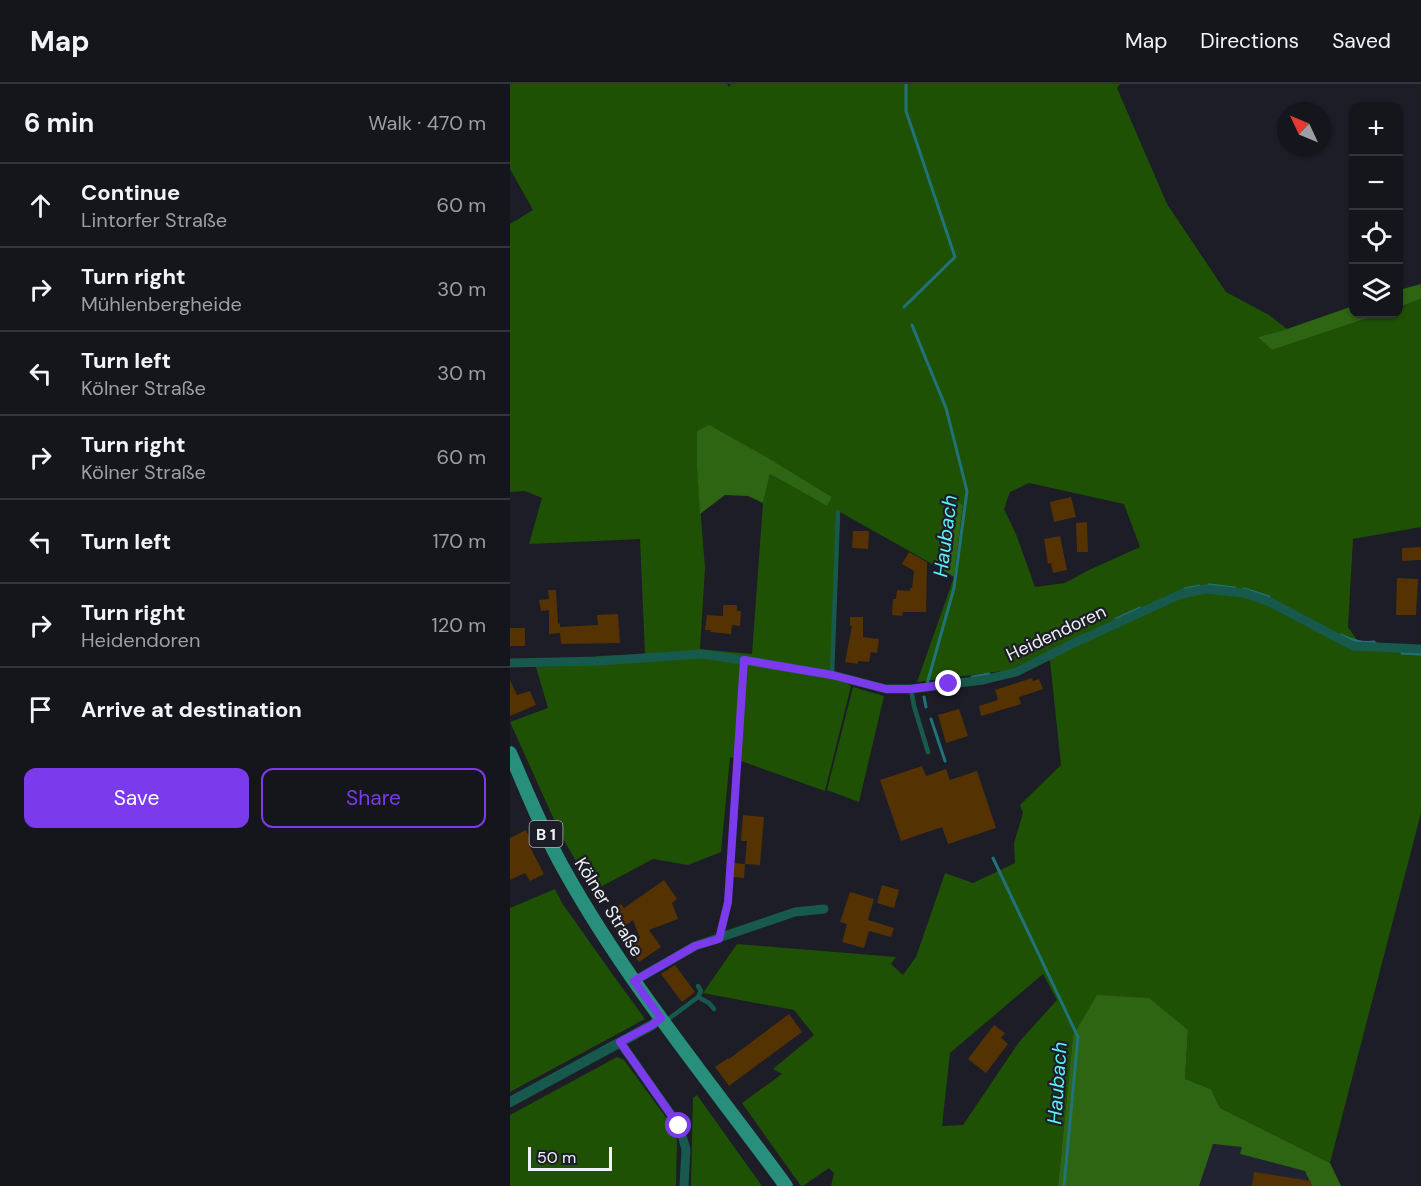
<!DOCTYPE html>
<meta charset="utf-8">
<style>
:root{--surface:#15161c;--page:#1e1f25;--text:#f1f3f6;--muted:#9d9fa3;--line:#34353b;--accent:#7c3aed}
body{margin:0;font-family:"DM Sans",sans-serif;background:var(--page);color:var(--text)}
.controls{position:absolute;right:18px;top:18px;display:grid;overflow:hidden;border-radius:12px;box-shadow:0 2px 4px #0004}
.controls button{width:54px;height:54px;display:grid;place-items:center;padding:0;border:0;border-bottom:2px solid var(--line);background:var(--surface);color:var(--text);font:30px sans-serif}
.compass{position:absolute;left:767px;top:18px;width:54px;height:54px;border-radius:50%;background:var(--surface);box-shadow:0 2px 4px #0004;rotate:314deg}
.scale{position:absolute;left:18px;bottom:15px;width:84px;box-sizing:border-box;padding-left:6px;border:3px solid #f0f1f8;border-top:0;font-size:16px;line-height:21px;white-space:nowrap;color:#f0f1f8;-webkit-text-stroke:4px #1c1d26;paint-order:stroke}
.stop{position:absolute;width:18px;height:18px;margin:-14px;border:4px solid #7c3aed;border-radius:50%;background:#fff}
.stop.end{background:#7c3aed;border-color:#fff;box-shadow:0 2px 6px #0008}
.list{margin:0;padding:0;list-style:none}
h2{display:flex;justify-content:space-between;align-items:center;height:78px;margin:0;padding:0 24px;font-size:26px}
h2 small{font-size:20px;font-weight:400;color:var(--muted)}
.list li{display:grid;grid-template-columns:39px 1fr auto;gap:18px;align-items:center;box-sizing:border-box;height:84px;padding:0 24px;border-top:2px solid var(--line)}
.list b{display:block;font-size:22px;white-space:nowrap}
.list p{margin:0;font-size:20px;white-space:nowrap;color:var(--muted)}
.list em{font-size:20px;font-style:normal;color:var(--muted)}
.actions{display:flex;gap:12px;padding:18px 24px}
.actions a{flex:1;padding:14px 0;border:2px solid var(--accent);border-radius:12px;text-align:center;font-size:21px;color:var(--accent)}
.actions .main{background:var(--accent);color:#fff}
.icon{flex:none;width:33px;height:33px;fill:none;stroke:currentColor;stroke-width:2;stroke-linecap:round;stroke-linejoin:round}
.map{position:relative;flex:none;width:911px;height:1102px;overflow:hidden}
header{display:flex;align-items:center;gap:36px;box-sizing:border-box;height:84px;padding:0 30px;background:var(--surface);border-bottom:2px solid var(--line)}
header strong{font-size:28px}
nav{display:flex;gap:33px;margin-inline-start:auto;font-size:21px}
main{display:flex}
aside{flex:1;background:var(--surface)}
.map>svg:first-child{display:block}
</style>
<header>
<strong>Map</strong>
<nav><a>Map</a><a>Directions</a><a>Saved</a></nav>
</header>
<main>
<aside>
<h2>6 min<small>Walk · 470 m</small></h2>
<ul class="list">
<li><svg class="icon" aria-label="ahead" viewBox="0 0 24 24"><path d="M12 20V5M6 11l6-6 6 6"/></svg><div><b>Continue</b><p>Lintorfer Straße</p></div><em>60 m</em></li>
<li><svg class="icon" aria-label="right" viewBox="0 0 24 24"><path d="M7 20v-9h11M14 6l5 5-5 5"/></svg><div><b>Turn right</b><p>Mühlenbergheide</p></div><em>30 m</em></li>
<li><svg class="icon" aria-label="left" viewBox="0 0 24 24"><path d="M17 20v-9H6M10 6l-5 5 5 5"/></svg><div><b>Turn left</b><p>Kölner Straße</p></div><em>30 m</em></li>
<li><svg class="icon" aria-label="right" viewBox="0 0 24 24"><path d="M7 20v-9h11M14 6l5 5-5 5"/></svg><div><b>Turn right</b><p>Kölner Straße</p></div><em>60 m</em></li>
<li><svg class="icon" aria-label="left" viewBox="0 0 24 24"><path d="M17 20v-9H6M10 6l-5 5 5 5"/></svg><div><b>Turn left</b></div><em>170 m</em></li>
<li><svg class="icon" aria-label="right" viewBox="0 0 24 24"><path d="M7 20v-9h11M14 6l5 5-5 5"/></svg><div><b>Turn right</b><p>Heidendoren</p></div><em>120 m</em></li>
<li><svg class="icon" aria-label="arrive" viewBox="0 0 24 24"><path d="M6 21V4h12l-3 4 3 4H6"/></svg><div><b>Arrive at destination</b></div></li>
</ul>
<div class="actions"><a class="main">Save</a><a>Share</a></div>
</aside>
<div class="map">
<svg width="911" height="1102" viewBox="0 0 911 1102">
<rect width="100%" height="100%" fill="#1c1d26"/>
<polygon fill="#222332" points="702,1060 732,1063 730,1070 795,1087 802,1102 689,1102"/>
<g fill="#1f5104" fill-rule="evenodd">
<path d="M 0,0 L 217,0 L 219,3 L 221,0 L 610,0 L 607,4 L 657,120 L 716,208 L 759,231 L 777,245 L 749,253 L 762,266 L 870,230 L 888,230 L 889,223 L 911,215 L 911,443 L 843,455 L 838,543 L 847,556 L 911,571 L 911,729 L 820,1079 L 710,1024 L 701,1005 L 675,995 L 678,946 L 563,952 L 548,1102 L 321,1102 L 324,1089 L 319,1084 L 293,1102 L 291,1102 L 232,1019 L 272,990 L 263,985 L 304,951 L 284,926 L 193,909 L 227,860 L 386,873 L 381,880 L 393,891 L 406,873 L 435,789 L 463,799 L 505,779 L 504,759 L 513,729 L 510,721 L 551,681 L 540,577 L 535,569 L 500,586 L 407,598 L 444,493 L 453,421 L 448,418 L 424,481 L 330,428 L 323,590 L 341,602 L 315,707 L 220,673 L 211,768 L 178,781 L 143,775 L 83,807 L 51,751 L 0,638 L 38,624 L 26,583 L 86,580 L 86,572 L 135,570 L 130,455 L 19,460 L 32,414 L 15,407 L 0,408 L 0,140 L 23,126 L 0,85 ZM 265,378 L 322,413 L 317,422 L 260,390 L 253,419 L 242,570 L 190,565 L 195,484 L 187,384 ZM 519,399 L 614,420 L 630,463 L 579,486 L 555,499 L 525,503 L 506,450 L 494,425 L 500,408 ZM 533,890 L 547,916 L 509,958 L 453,1041 L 432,1042 L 440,969 Z"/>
<polygon points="343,603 374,612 349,718 317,706"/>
<polygon points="45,805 52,819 103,891 135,935 0,1008 0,824"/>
<polygon points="107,973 114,976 163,1043 167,1056 166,1102 0,1102 0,1031"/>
<polygon points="187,1011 252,1102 181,1102 183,1014"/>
</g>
<g fill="#2d6513">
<polygon points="911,200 911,215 889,223 889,206"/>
<polygon points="843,222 844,230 870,230 762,266 748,253 777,245"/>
<polygon points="199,341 265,378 322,413 317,422 260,390 253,419 238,412 215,411 190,430 187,384 187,347"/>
<polygon points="448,418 453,421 444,493 424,481"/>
<polygon points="587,911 639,914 678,946 675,995 701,1005 710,1024 820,1079 831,1102 802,1102 795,1087 730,1070 732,1063 703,1060 689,1102 548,1102 563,952"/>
</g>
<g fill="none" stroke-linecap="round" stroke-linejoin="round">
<g stroke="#227379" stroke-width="3">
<polyline points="394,223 445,173 396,27 396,0"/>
<polyline points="402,241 436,324 457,407 444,504 417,600"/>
<polyline points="699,501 725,504"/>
<polyline points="675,505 689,502"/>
<polyline points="734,505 759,513"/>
<polyline points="606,535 630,524"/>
<path d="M 831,551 C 842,556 852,560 864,558 L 866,560"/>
<polyline points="892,569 911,570"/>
<polyline points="462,593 479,590"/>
<polyline points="414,613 416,623"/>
<polyline points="421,635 435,677"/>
<polyline points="483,774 568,953 554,1102"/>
</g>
</g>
<g fill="#553202">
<polygon points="561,413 566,433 544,438 540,418"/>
<polygon points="577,438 578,468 567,468 566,439"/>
<polygon points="343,447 359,447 358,465 342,464"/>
<polygon points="550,452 557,486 543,489 541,479 538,480 534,455"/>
<polygon points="911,463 911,476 892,477 892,464"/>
<polygon points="399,468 417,478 416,528 393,528 392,532 382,531 383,515 386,515 387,506 400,507 400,504 402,504 404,487 392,480"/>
<polygon points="887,494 908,495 906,531 886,531"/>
<polygon points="38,506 46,506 48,540 50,539 50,543 88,541 87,531 108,530 110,559 51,560 50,549 39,550 39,526 31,527 29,516 39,515"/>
<polygon points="213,521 227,521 227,527 231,527 230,542 222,541 221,550 200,548 201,546 195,546 197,531 213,532"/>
<polygon points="340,533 353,533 353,553 369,555 367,569 361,568 359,578 348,577 348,580 335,578 342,542 340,542"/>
<rect x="0" y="544" width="15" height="18"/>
<polygon points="522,594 523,597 529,595 533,605 509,613 511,620 471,632 469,622 488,616 485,606"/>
<polygon points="0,596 7,611 20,607 26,621 0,632"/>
<polygon points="449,625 458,652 436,659 428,631"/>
<polygon points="412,682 416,692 436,685 440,696 467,687 486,744 438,760 432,743 391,757 370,696"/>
<polygon points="233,731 254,733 250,781 235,780 234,794 223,793 224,779 235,780 237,757 231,757"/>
<polygon points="16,746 22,760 19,761 34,790 20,797 15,789 0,796 0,754"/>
<polygon points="154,796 167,815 162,819 168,835 139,846 151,863 129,878 118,862 130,854 123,836 107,847 96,830 111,820 114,824"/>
<polygon points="372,801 389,806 384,824 367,819"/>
<polygon points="340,808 364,815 358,836 384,844 381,853 359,847 354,864 332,858 337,840 330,838"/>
<polygon points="165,881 185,908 172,918 151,890"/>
<polygon points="279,930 292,948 219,1002 205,983 218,974 219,975"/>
<polygon points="484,941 495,949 491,954 498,960 476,989 458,975"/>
<polygon points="744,1088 801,1097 801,1102 742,1102"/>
</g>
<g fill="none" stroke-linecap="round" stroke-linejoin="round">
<g stroke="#18594d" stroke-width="4.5">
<polyline points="322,591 328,428"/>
<polyline points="401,605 404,622 418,668"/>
<polyline points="210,852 217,818 234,577"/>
<polyline points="188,902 191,907 188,913 199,919 204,925"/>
<polyline points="156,937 188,913"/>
</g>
<g stroke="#18594d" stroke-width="9">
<polyline points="0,579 90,577 191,570 234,576 322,591 376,605 401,605 473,596 506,588 564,559 671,510 696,505 734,509 760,518 843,562 911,565"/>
<polyline points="124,897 185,862 285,828 314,825"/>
<polyline points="110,958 169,1042 176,1065 174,1102"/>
</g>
<polyline stroke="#18594d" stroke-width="10" points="0,1018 142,941 151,934"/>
<path stroke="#298f7d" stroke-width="14" d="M 0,669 C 18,710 34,751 56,789 C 118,900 201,999 276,1102"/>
</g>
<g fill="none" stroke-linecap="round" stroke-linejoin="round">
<polyline stroke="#7c3aed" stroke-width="8" points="169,1042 110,958 142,941 151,934 124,897 185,862 209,855 218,818 234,576 322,591 376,605 401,605 439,600"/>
</g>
<g text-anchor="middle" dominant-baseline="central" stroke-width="4.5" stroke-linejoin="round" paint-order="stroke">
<rect fill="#1c1d26" stroke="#b0b1b9" stroke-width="1.5" x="19.5" y="737" width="33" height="26" rx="4.5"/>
<g font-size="16" font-weight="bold" fill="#f0f1f8">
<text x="36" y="750">B 1</text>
</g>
<g font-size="18" fill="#f0f1f8" stroke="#1c1d26">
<text transform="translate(546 549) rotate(-25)">Heidendoren</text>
<text transform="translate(99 823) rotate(58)">Kölner Straße</text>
</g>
<g font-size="20" font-style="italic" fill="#5cf1fb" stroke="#1c1d26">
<text transform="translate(435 452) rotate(-83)">Haubach</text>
<text transform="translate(547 999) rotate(-86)">Haubach</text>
</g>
</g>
</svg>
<div class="controls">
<button>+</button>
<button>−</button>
<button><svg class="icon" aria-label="locate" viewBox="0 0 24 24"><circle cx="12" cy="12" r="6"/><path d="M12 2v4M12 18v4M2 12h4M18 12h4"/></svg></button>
<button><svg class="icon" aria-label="layers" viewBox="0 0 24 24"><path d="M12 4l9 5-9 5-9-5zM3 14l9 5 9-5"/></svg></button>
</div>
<svg class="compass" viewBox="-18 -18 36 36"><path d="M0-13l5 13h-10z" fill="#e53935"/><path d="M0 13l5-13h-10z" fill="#9d9fa3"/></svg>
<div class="scale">50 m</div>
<div class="stop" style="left:169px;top:1042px"></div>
<div class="stop end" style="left:439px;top:600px"></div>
</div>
</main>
